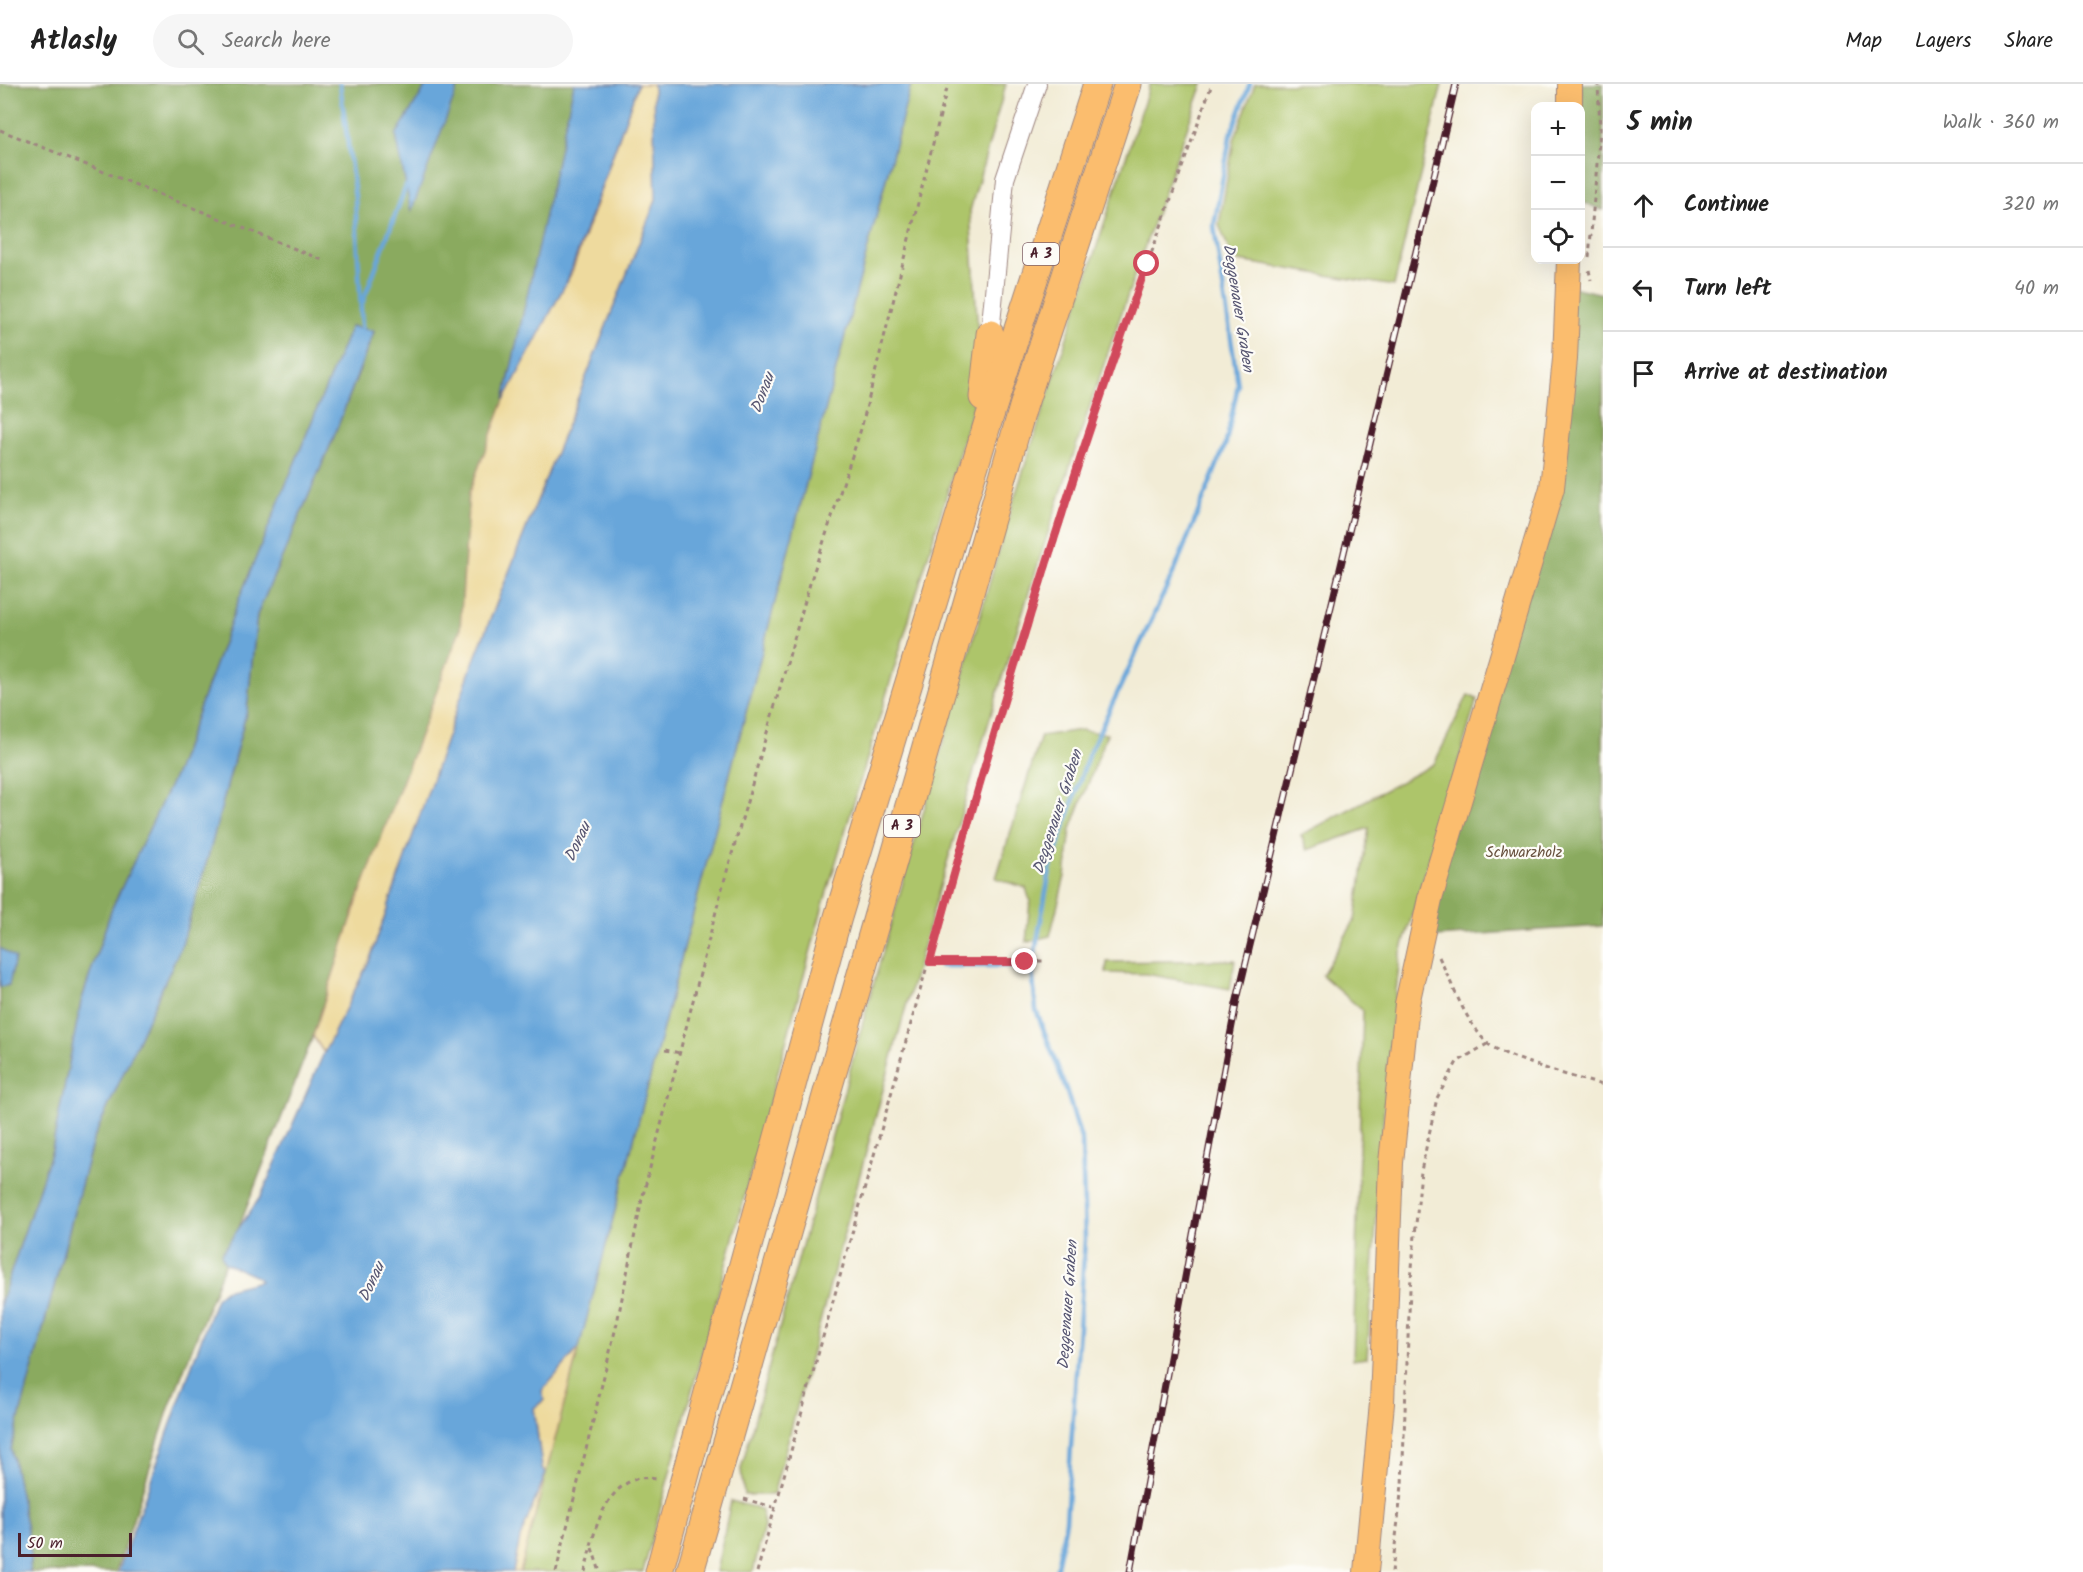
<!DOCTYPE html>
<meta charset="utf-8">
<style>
:root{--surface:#fff;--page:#f6f6f6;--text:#222;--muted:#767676;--line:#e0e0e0}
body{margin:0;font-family:Kalam,sans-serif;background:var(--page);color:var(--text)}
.controls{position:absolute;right:18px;top:18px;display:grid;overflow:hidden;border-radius:12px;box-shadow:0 6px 24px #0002}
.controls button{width:54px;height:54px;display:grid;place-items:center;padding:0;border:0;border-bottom:2px solid var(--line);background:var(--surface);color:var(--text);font:30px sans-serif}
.scale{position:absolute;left:18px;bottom:15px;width:114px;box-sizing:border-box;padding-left:6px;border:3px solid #4a1f2b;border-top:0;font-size:16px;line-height:21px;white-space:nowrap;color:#4a1f2b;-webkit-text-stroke:4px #fdfcf7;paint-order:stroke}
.stop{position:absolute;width:18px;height:18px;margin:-14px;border:4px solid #d1495b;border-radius:50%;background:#fff}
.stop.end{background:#d1495b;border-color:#fff;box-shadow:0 2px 6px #0008}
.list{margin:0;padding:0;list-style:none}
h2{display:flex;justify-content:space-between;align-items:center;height:78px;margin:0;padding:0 24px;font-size:26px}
h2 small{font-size:20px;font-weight:400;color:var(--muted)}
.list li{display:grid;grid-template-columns:39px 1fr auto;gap:18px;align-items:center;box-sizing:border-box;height:84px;padding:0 24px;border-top:2px solid var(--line)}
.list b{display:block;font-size:22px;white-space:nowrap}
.list em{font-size:20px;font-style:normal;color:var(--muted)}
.icon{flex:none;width:33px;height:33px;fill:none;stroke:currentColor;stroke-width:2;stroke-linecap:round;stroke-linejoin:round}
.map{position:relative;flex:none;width:1603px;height:1488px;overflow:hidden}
header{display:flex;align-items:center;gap:36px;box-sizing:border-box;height:84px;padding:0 30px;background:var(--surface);border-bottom:2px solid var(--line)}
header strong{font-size:28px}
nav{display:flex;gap:33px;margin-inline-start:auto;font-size:21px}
.search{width:420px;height:54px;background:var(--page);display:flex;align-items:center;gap:15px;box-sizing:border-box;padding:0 21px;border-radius:33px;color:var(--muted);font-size:22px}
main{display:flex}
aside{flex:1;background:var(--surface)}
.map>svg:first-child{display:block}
</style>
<header>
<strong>Atlasly</strong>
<div class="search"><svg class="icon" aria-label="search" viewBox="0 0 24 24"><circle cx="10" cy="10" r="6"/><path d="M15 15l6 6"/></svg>Search here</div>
<nav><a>Map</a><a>Layers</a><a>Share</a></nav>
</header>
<main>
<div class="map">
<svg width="1603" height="1488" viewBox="0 0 1603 1488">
<rect width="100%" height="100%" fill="#fdfcf7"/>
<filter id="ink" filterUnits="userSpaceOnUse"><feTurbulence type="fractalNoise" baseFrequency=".0167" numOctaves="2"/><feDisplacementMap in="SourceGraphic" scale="12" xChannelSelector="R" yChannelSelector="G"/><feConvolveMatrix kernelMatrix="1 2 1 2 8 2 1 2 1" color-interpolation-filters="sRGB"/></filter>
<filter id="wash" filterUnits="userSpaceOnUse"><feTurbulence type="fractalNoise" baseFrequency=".008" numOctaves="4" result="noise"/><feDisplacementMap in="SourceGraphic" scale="24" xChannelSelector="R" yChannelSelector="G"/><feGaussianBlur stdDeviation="1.35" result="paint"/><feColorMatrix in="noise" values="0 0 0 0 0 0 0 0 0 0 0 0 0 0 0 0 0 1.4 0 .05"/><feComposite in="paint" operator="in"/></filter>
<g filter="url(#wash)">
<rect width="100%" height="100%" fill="#f2ecd6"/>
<g fill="#adc56a" stroke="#7c724a" stroke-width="1.5">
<polygon points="911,0 1006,0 970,127 981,296 823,821 643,1488 520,1488"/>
<path d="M 1150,0 L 1203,0 C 1118,232 1039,467 969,704 C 899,938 838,1175 773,1411 L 744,1411 L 741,1385 L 869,916 L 1012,421 Z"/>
<polygon points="1255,0 1442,0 1394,202 1233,176 1219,141 1234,56"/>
<polygon points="1468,611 1477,615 1400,872 1386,996 1367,1274 1353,1276 1363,927 1322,891 1355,836 1369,744 1307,766 1301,751 1434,680"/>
<polygon points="1081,646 1107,650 1071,745 1065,792 1050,852 1026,858 1030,817 1026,804 996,794 1041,652"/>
<polygon points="1235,876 1230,905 1146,890 1106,889 1107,878"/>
<polygon points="731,1417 761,1425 764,1442 753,1488 716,1488"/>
</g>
<g fill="#8aaa5e" stroke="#6a6444" stroke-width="1.5">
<polygon points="0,0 575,0 504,316 469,409 460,546 358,815 313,952 169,1324 116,1488 30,1488 30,1461 11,1365 93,1056 182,860 211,763 247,626 257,531 333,355 374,248 351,242 239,515 177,686 112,824 81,918 52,1066 0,1221"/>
<polygon points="1581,0 1603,0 1603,126 1581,118"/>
<polygon points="1568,202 1603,210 1603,842 1421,854 1553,402"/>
</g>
<g fill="#eeda9e" stroke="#9c7c64" stroke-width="1.5">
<polygon points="638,0 653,0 656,116 471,584 370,875 324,969 313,952 358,815 460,546 469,409 504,316 572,188"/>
<polygon points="579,1264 520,1488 513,1488 520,1454 546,1389 542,1384 534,1324 544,1316 542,1307"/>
</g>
<g fill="#68a6da" stroke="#596282" stroke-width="1.5">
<polygon points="427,0 459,0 411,128 396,51"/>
<polygon points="574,0 638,0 568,195 504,316"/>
<polygon points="653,0 911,0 579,1264 542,1307 544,1316 534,1324 542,1384 546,1389 520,1454 513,1488 118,1488 216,1214 225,1206 260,1197 257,1193 225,1179 221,1170 261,1112 324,969 370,875 471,584 656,116"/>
<polygon points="351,242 374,247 333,355 257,531 247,626 211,763 182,860 93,1056 11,1365 30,1461 30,1488 0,1488 0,1221 52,1066 81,918 112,824 177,686 239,515"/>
<polygon points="0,864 15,874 9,901 0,903"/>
</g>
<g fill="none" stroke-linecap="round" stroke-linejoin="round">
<g stroke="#68a6da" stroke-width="4.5">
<polyline points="340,0 355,113 362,244"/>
<polyline points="362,220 406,102"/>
<polyline points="940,882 1033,882"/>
<polyline points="1056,1488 1066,1437 1085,1155 1082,1058 1066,1005 1036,926 1032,885 1050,786 1088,672 1176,483 1226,359 1238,301 1214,142 1230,53 1250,0"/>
</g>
</g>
</g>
<g filter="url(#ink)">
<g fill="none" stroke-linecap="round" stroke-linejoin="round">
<defs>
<polyline id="minor" points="990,250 1005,95 1037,0"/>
<g id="major">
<polyline points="1570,0 1570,22"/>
<polyline points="1366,1488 1382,1319 1391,1079 1407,920 1430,815 1552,404 1565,275 1569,176"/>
</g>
<g id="highway">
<polyline points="983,313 990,250"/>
<polyline points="659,1488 838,833 987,341 1097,0"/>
<polyline points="690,1488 1023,323 1128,0"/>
</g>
</defs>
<use href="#minor" stroke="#9e8680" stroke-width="20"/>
<use href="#major" stroke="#9e8680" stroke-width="26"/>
<use href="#highway" stroke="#9e8680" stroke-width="29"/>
<g stroke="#9e8680" stroke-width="3" stroke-dasharray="4.5 4.5" stroke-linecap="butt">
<polyline points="0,46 325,177"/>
<polyline points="1589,173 1600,45 1598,0"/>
<polyline points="1589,186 1591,196"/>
<path d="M 1439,873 C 1453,902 1464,934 1486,958 C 1498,972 1582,996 1603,1001"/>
<polyline points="930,878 1043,877"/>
<polyline points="665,966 680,969"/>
<polyline points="744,1415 773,1423"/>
<polyline points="592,1464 600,1488"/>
<polyline points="556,1488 617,1239 642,1115 721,808 811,496 861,345 948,0"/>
<path d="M 585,1488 C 592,1457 600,1407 636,1395 C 642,1392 653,1395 659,1395"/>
<polyline points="757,1488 975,711 1107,293 1212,0"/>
<polyline points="1392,1488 1402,1401 1410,1205 1421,1087 1437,1014 1457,978 1487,960"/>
</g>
<use href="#minor" stroke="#fff" stroke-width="18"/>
<use href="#major" stroke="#fbbd6e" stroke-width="24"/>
<use href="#highway" stroke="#fbbd6e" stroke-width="27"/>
<defs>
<polyline id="rail" points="1130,1488 1236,920 1456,0"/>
</defs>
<use href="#rail" stroke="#4a1f2b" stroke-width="7"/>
<use href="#rail" stroke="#fdfcf7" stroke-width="4.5" stroke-dasharray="14" stroke-linecap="butt"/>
</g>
</g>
<g fill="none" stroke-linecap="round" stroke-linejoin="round" filter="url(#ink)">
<path stroke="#d1495b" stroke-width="8" d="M 1025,878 L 930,878 C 993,643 1065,410 1147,180"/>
</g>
<g text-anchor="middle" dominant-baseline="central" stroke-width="4.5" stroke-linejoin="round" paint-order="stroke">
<g fill="#fdfcf7" stroke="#806168" stroke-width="1.5">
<rect x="1023" y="159" width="36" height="22" rx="4.5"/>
<rect x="884" y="731" width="36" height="22" rx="4.5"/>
</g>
<g font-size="14" font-weight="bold" fill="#4a1f2b">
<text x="1041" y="170">A 3</text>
<text x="902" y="742">A 3</text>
</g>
<g font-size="15" fill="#68513e" stroke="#fdfcf7">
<text x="1524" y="769">Schwarzholz</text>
</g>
<g font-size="16" font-style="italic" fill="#565571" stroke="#fdfcf7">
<text transform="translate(1238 224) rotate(81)">Deggenauer Graben</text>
<text transform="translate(763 309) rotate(-69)">Donau</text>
<text transform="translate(1058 728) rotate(-72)">Deggenauer Graben</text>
<text transform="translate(578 758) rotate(-65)">Donau</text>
<text transform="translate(372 1198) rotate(-65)">Donau</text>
<text transform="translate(1068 1221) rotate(-86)">Deggenauer Graben</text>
</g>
</g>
</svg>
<div class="controls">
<button>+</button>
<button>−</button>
<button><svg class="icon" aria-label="locate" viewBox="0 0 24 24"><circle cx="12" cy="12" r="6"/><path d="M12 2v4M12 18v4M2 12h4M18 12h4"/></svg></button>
</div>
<div class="scale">50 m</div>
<div class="stop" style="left:1147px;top:180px"></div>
<div class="stop end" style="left:1025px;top:878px"></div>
</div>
<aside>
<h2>5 min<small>Walk · 360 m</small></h2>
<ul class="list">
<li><svg class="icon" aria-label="ahead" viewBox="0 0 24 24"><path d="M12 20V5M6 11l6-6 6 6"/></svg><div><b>Continue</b></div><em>320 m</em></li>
<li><svg class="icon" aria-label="left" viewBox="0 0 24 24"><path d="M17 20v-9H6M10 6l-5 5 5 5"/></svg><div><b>Turn left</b></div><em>40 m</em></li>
<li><svg class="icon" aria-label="arrive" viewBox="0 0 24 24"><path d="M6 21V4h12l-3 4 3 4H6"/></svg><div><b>Arrive at destination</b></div></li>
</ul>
</aside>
</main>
